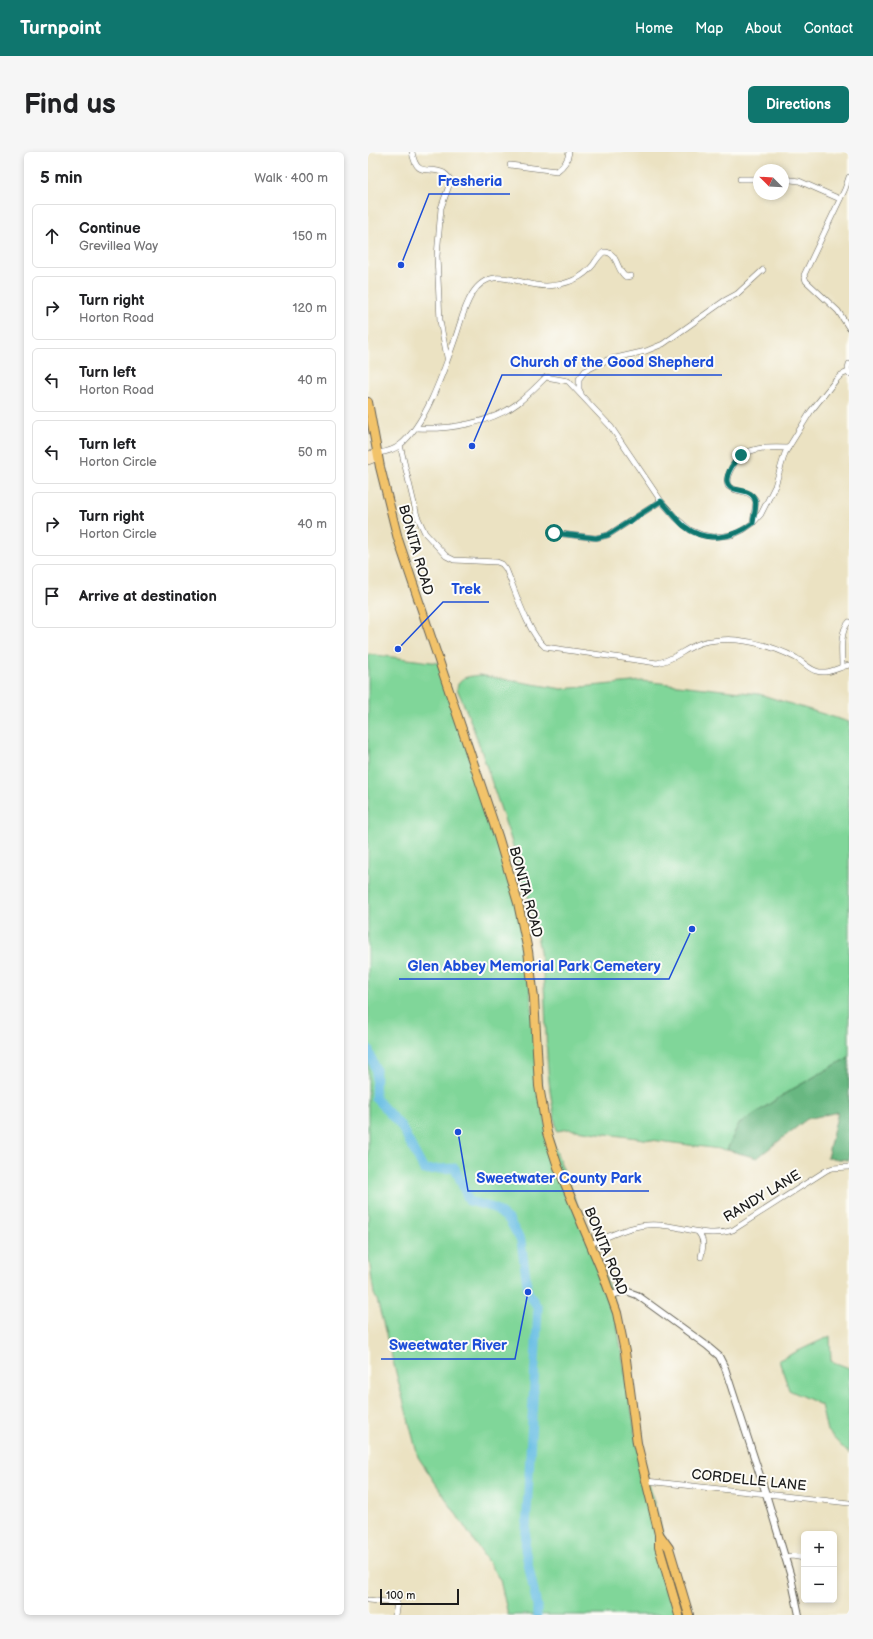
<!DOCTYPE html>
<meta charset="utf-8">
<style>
:root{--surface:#fff;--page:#f6f6f6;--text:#202124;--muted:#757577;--line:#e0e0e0;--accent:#0f766e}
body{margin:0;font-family:"Balsamiq Sans",sans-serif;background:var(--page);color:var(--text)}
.controls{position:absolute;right:12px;bottom:12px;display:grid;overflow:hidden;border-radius:6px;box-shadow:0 2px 6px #0003}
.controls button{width:36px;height:36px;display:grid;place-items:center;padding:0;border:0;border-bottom:1px solid var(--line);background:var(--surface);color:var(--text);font:20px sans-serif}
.compass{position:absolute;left:385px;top:12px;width:36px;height:36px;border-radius:50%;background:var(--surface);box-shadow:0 2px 6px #0003;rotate:294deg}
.scale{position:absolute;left:12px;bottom:10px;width:79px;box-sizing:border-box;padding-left:4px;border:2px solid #1c1c1c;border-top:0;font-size:11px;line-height:14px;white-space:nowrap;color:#1c1c1c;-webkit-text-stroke:3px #fdfcf7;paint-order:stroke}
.stop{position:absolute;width:12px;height:12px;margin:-9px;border:3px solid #0f766e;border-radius:50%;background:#fff}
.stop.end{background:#0f766e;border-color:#fff;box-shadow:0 1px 4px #0008}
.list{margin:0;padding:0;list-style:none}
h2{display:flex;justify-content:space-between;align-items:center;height:52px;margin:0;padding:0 16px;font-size:17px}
h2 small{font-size:13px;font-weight:400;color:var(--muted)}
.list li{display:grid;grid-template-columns:26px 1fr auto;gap:12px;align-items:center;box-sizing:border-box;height:64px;margin:0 8px 8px;padding:0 8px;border:1px solid var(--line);border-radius:6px}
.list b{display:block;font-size:15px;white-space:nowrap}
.list p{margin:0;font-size:13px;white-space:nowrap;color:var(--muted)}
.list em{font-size:13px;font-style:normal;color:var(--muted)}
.icon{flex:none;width:22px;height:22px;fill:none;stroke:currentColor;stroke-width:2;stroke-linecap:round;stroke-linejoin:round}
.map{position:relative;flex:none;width:481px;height:1463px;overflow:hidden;border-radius:6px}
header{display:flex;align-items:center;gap:24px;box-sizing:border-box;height:56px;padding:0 20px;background:var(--accent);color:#fff}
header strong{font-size:19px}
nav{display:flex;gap:22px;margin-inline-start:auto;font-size:14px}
.intro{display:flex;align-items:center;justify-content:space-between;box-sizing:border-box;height:96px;padding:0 24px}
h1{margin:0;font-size:28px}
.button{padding:10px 18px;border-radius:6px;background:var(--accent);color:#fff;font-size:14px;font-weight:700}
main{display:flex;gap:24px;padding:0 24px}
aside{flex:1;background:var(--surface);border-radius:6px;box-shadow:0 2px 6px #0003}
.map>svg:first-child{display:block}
</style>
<header>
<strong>Turnpoint</strong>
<nav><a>Home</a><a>Map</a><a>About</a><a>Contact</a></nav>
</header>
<div class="intro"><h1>Find us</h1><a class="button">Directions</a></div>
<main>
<aside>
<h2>5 min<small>Walk · 400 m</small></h2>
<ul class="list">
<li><svg class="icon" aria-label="ahead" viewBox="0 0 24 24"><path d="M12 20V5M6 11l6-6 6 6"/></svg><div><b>Continue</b><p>Grevillea Way</p></div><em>150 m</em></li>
<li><svg class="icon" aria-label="right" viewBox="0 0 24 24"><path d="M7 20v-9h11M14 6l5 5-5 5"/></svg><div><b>Turn right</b><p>Horton Road</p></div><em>120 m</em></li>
<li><svg class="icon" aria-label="left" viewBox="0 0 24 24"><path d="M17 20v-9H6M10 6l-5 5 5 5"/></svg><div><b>Turn left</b><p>Horton Road</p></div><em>40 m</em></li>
<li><svg class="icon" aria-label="left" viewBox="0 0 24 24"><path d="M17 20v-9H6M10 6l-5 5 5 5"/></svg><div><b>Turn left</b><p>Horton Circle</p></div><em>50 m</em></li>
<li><svg class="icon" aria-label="right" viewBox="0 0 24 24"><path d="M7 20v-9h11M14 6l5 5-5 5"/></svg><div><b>Turn right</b><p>Horton Circle</p></div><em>40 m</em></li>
<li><svg class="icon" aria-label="arrive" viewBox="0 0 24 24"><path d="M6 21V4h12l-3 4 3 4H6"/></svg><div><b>Arrive at destination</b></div></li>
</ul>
</aside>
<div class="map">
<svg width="481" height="1463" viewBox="0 0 481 1463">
<rect width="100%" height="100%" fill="#fdfcf7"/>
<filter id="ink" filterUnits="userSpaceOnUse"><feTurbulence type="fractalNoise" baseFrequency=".025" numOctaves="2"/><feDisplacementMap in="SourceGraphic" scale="8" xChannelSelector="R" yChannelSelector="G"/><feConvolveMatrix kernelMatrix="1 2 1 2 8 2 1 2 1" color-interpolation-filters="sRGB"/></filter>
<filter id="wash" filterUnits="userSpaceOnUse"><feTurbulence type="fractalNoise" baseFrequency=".012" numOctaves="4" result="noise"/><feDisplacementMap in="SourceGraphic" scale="16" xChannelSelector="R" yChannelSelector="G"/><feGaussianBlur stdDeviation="0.9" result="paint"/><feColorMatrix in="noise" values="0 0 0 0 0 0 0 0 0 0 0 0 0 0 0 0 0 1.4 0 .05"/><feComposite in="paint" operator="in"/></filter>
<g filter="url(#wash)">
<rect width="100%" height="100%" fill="#ebe2c2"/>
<g fill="#80d699" stroke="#4e795a">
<polygon points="0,502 71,511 153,763 178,973 244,1143 269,1290 318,1463 140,1463 132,1428 50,1305 9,1148 6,1142 0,1100"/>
<path d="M 111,523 L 194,537 L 274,529 L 391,542 L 481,570 L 481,905 L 418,941 L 370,973 L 359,998 L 200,977 L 189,979 C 184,954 180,929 179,903 C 177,869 178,835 172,800 C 164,746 145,694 128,643 C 116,607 105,571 89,537 C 90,524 101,525 111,523 Z"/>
<polygon points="462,1184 463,1209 481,1216 481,1302 459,1279 453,1253 421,1238 411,1208"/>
</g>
<polygon fill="#68b781" stroke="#426a4e" points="481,905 481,1008 459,1006 470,960 439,967 389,1006 359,998 370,973 418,941"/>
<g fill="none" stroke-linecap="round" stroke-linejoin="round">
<polyline stroke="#67bee4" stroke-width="9" points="0,896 8,918 7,946 33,974 56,1018 87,1016 101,1049 126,1056 141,1068 153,1089 160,1140 170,1156 157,1397 169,1454 169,1463"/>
</g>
</g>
<g filter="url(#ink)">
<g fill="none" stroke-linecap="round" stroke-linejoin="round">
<defs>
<g id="minor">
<path d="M 44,0 C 49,27 60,13 76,21 C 79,23 81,26 83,28 L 73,56 L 69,104 L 72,169 L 79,205"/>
<path d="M 142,13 L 189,19 C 196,14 200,9 201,0"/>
<polyline points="481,25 477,37 436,123 438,129 470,159 481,176"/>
<polyline points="372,27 391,27"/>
<polyline points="415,27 431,29 472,47"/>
<polyline points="481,212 480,216 481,222"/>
<polyline points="213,241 211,237 211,227 217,219 239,208 278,199 295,192 356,149 369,142 395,118"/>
<path d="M 48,276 C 80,278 124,271 150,251 C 160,243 169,234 178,225 L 200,229 L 243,275 L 293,349 L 308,366 L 322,378 L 334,383 L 346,385 L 364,383 L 375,378 L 385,371 L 393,362 L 407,334 L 417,301 L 443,259 L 468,228 L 473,223 L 480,220"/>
<path d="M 32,293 L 49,364 L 57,381 L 78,404 L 86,408 L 129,410 L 134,412 L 138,417 C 147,438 160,481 177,495 L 289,511 C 306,508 315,498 330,492 C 339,488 360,487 369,488 C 389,490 411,497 428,506 C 435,510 441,517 448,519 C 460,523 471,515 481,513"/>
<path d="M 10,301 C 18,300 26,298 32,293 C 58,272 76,218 87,187 C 93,170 95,157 104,142 C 124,110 152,135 179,134 C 196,133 214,127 225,113 C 228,109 231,103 236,100 C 250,99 248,119 258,125 L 263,124"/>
<path d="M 385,371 L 388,349 C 381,336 369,342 360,334 C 358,327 360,323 363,317 C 374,294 398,295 420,296"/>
<polyline points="186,381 228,386 240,383 293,349"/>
<path d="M 474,514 C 474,501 471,480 481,470"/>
<path d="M 330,1080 C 337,1088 335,1095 333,1105"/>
<path d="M 223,1092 C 241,1084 259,1075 279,1073 C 310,1070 335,1088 365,1078 L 459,1018 L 465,1016 L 481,1015"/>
<polyline points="278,1329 481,1351"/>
<polyline points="416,1405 424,1404 436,1406"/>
<polyline points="0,1448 29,1451 27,1463"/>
</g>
<polyline id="tertiary" points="243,1143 258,1139 269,1143 338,1193 351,1204 357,1216 398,1342 423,1425 431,1463"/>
<g id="secondary">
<polyline points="0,303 10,301"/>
<polyline points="0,309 5,307 10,301"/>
</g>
<g id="primary">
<polyline points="0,250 12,315 30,387 130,684 150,751 160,799 166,846 171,934 179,981 190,1015 235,1122 249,1161 257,1200 269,1291 291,1382 291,1395 311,1463"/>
<polyline points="291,1382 301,1396 321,1463"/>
</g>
</defs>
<use href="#minor" stroke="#646156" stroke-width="6"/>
<use href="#tertiary" stroke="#646156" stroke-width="8"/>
<use href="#secondary" stroke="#646156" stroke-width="8"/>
<use href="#primary" stroke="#646156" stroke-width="10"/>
<use href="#minor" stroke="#fff" stroke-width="5"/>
<use href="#tertiary" stroke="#fff" stroke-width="6"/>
<use href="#secondary" stroke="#fae7c3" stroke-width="7"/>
<use href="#primary" stroke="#f2c36a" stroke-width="8"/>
</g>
</g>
<g fill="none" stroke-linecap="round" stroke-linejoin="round" filter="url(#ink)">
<path stroke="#0f766e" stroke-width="5" d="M 186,381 L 228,386 L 240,383 L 293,349 C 301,357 308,367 316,374 C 337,391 365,387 385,371 C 386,360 393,345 379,340 C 374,338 368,338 363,336 C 352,328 366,310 373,303"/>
</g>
<g text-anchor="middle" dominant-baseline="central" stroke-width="4" stroke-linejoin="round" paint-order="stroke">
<g font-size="14" fill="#1c1c1c" stroke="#fdfcf7">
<text transform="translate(48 398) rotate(74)">BONITA ROAD</text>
<text transform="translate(158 740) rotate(75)">BONITA ROAD</text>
<text transform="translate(394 1044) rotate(-31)">RANDY LANE</text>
<text transform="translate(238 1099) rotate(68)">BONITA ROAD</text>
<text transform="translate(381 1328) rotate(6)">CORDELLE LANE</text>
</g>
</g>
<path fill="none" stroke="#1d4ed8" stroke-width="1.5" d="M33 113L61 42H142M104 294L134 223H354M30 497L75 450H121M324 777L301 827H31M90 980L100 1039H281M160 1140L147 1207H13"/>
<g fill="#1d4ed8" stroke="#fdfcf7" stroke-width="1.5">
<circle cx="33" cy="113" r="4"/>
<circle cx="104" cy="294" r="4"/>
<circle cx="30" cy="497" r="4"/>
<circle cx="324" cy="777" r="4"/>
<circle cx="90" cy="980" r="4"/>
<circle cx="160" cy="1140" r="4"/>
</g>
<g font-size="15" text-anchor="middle" font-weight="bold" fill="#1d4ed8" stroke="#fdfcf7" stroke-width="4" stroke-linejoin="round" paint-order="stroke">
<text x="102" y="34">Fresheria</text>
<text x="244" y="215">Church of the Good Shepherd</text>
<text x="98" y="442">Trek</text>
<text x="166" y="819">Glen Abbey Memorial Park Cemetery</text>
<text x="191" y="1031">Sweetwater County Park</text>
<text x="80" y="1198">Sweetwater River</text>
</g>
</svg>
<div class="controls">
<button>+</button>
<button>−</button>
</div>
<svg class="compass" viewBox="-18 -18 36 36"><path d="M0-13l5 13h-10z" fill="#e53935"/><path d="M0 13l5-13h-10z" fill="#757577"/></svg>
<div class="scale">100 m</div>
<div class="stop" style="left:186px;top:381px"></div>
<div class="stop end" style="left:373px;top:303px"></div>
</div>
</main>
